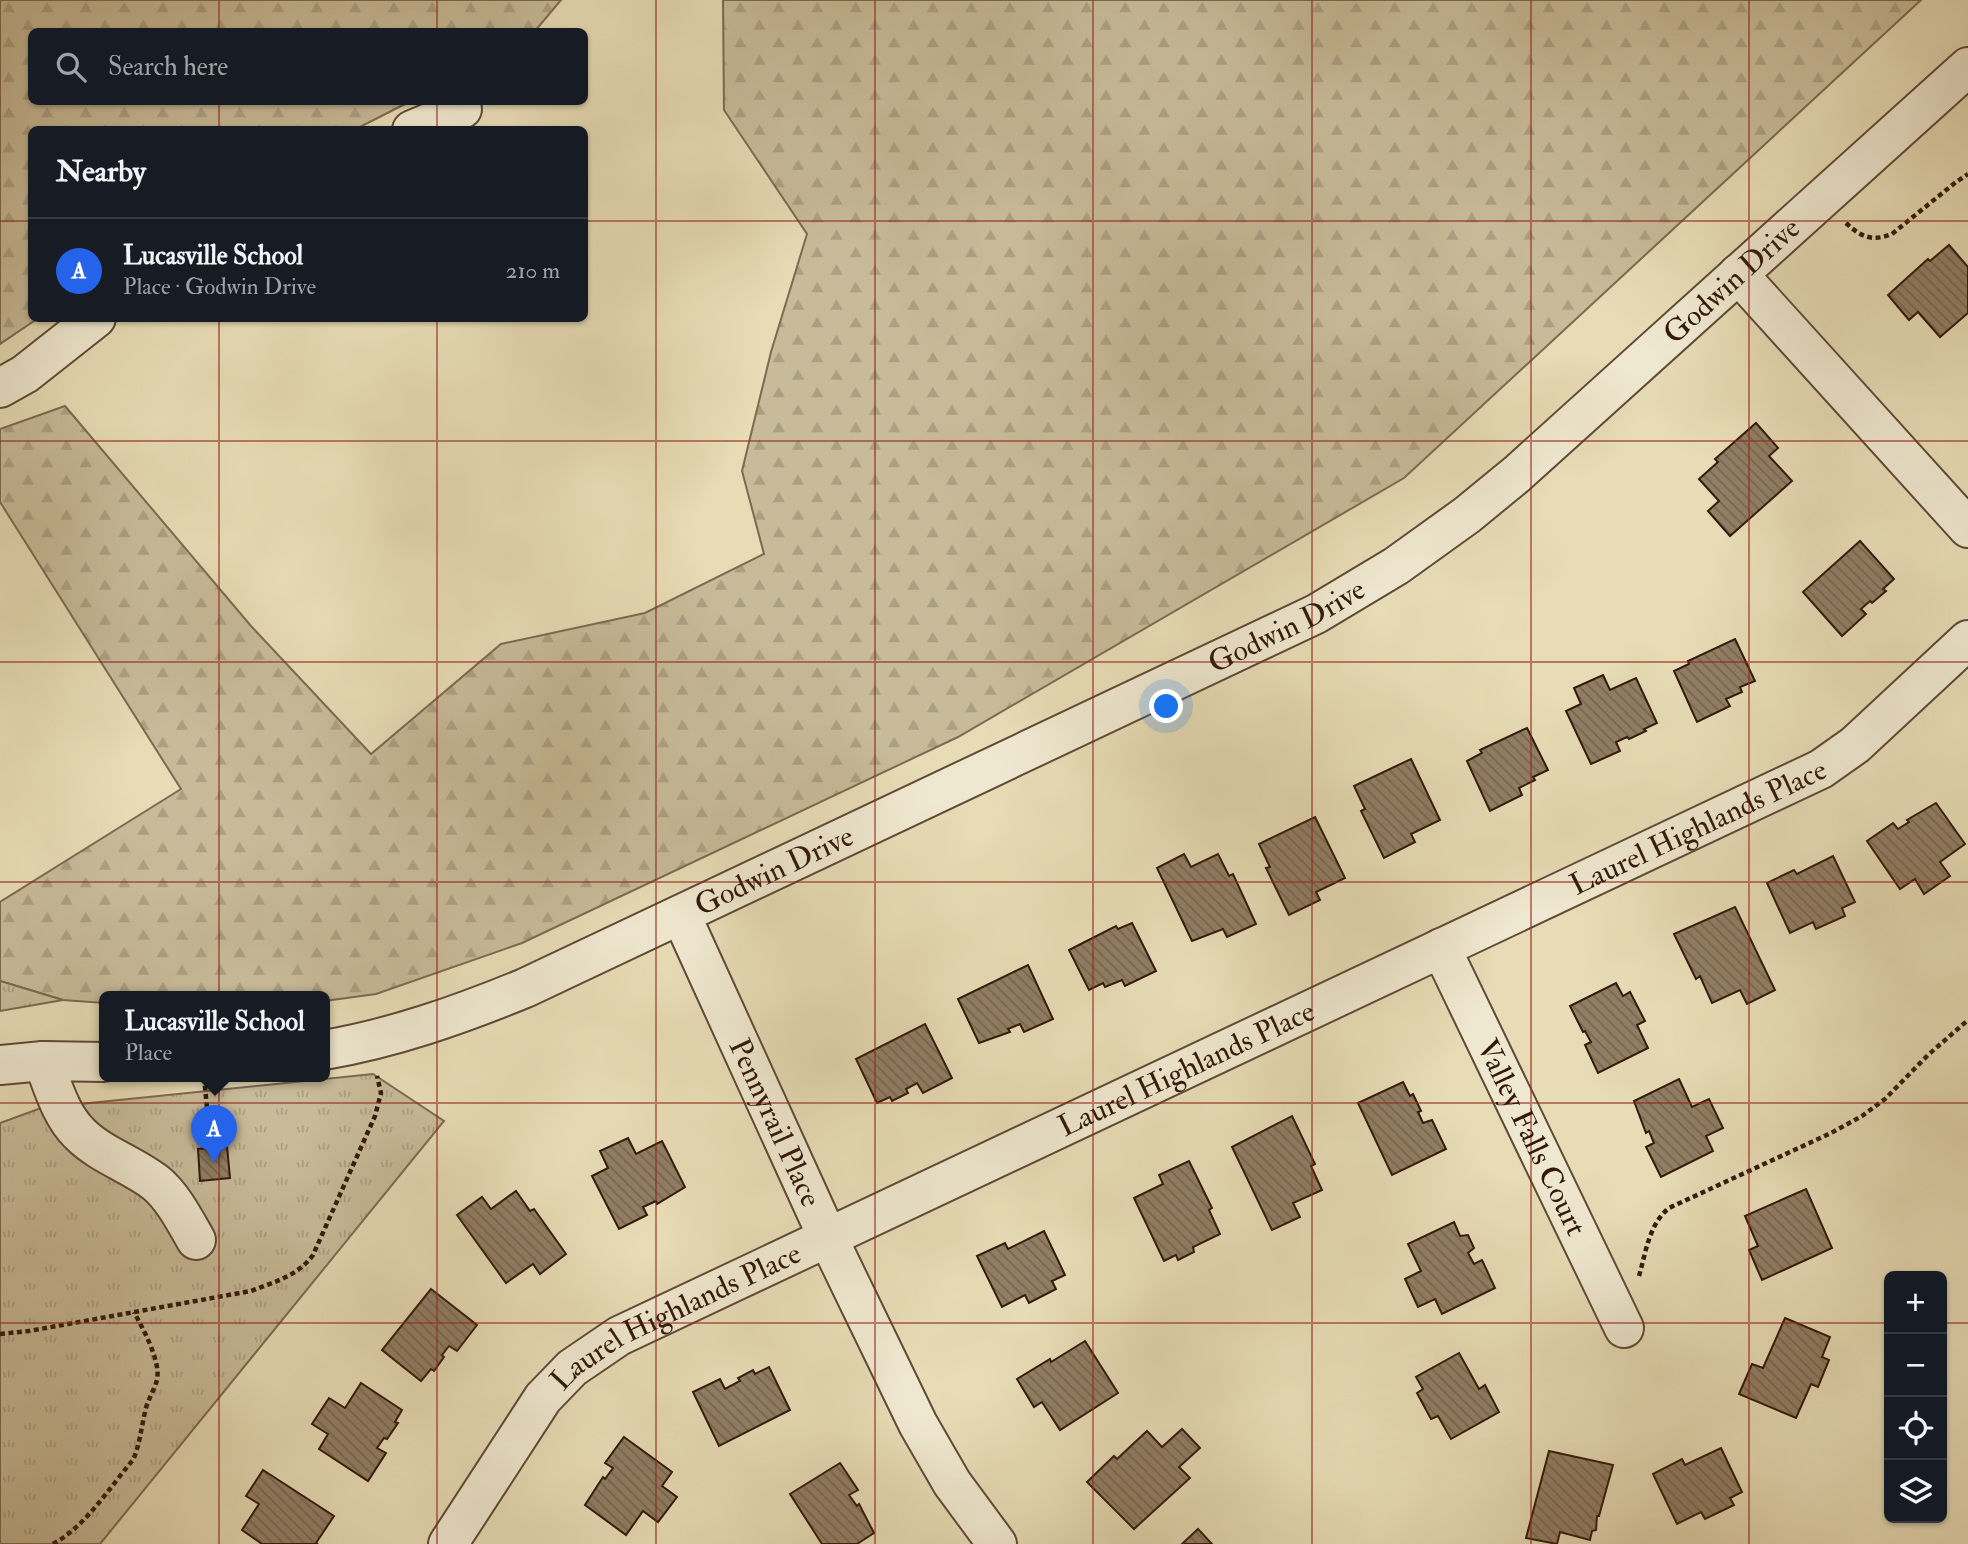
<!DOCTYPE html>
<meta charset="utf-8">
<style>
:root{--surface:#171b24;--page:#20242c;--text:#f1f3f6;--muted:#9ea1a6;--line:#363941;--accent:#2563eb}
body{margin:0;font-family:"IM FELL Double Pica",serif;background:var(--page);color:var(--text)}
.controls{position:absolute;right:21px;bottom:21px;display:grid;overflow:hidden;border-radius:10px;box-shadow:0 2px 5px #0004}
.controls button{width:63px;height:63px;display:grid;place-items:center;padding:0;border:0;border-bottom:2px solid var(--line);background:var(--surface);color:var(--text);font:35px sans-serif}
.you{position:absolute;left:1167px;top:707px;width:24px;height:24px;margin:-18px;border:5px solid #fff;border-radius:50%;background:#1a73e8;box-shadow:0 0 0 10px #1a73e833}
.badge{display:grid;place-items:center;width:46px;height:46px;border-radius:50%;background:var(--accent);color:#fff;font-size:23px;font-weight:700}
.pin{position:absolute;translate:-50% -58px;filter:drop-shadow(0 2px 4px #0008)}
.pin::after{content:'';position:absolute;top:37px;width:24px;height:21px;background:inherit;clip-path:polygon(0 0,100% 0,50% 100%)}
.popup{position:absolute;left:99px;top:991px;width:231px;height:91px;box-sizing:border-box;display:grid;place-content:center;border-radius:10px;background:var(--surface);filter:drop-shadow(0 2px 5px #0005);font-size:23px;white-space:nowrap;color:var(--muted)}
.popup b{font-size:26px;color:var(--text)}
.popup::after{content:'';position:absolute;left:50%;top:100%;margin-left:-14px;border:14px solid transparent;border-top-color:var(--surface)}
.list{margin:0;padding:0;list-style:none}
h2{display:flex;justify-content:space-between;align-items:center;height:91px;margin:0;padding:0 28px;font-size:30px}
h2 small{font-size:23px;font-weight:400;color:var(--muted)}
.list li{display:grid;grid-template-columns:46px 1fr auto;gap:21px;align-items:center;box-sizing:border-box;height:105px;padding:0 28px;border-top:2px solid var(--line)}
.list b{display:block;font-size:26px;white-space:nowrap}
.list p{margin:0;font-size:23px;white-space:nowrap;color:var(--muted)}
.list em{font-size:23px;font-style:normal;color:var(--muted)}
.icon{flex:none;width:38px;height:38px;fill:none;stroke:currentColor;stroke-width:2;stroke-linecap:round;stroke-linejoin:round}
.map{position:relative;flex:none;width:1968px;height:1544px;overflow:hidden}
.search{position:absolute;background:var(--surface);box-shadow:0 2px 5px #0004;left:28px;top:28px;width:560px;height:77px;display:flex;align-items:center;gap:18px;box-sizing:border-box;padding:0 24px;border-radius:10px;color:var(--muted);font-size:26px}
.panel{position:absolute;background:var(--surface);box-shadow:0 2px 5px #0004;left:28px;top:126px;width:560px;height:196px;border-radius:10px}
.map>svg:first-child{display:block}
</style>
<div class="map">
<svg width="1968" height="1544" viewBox="0 0 1968 1544">
<defs>
<pattern id="forest-firs" width="22" height="20" patternUnits="userSpaceOnUse" patternTransform="scale(1.75)"><rect width="22" height="20" fill="#c8bb99"/><path d="M5 1l3.5 6h-7zM16 11l3.5 6h-7z" fill="#aca083"/></pattern>
<pattern id="park-tufts" width="24" height="20" patternUnits="userSpaceOnUse" patternTransform="scale(1.75)"><rect width="24" height="20" fill="#c8bb99"/><path d="M3 7l-1-3M5 7V3M7 7l1-3M15 17l-1-3M17 17v-4M19 17l1-3" fill="none" stroke="#aca083"/></pattern>
<pattern id="building-back-hatch" width="6" height="6" patternUnits="userSpaceOnUse" patternTransform="scale(1.75)"><rect width="6" height="6" fill="#917e64"/><path d="M-1 5l2 2M0 0l6 6M5-1l2 2" fill="none" stroke="#776651"/></pattern>
</defs>
<rect width="100%" height="100%" fill="#e7dcb6"/>
<filter id="stains"><feTurbulence type="fractalNoise" baseFrequency=".00286" numOctaves="4"/><feColorMatrix values="0 0 0 0 .2 0 0 0 0 .09 0 0 0 0 .02 0 0 0 .5 -.17"/></filter>
<radialGradient id="worn" r=".72"><stop offset=".6" stop-color="#630" stop-opacity="0"/><stop offset="1" stop-color="#630" stop-opacity=".3"/></radialGradient>
<g fill="url(#forest-firs)" stroke="#7e6a52" stroke-width="2">
<polygon points="0,0 561,0 535,31 32,32 32,102 409,102 356,129 32,130 32,318 37,319 0,344"/>
<polygon points="723,0 1921,0 1404,478 958,737 522,943 376,994 324,1001 324,997 104,997 104,1003 63,1000 0,981 0,902 181,789 0,502 0,429 65,406 251,626 371,754 501,644 645,613 764,554 742,471 771,352 807,234 724,110"/>
</g>
<g fill="url(#park-tufts)" stroke="#7e6a52" stroke-width="2">
<polygon points="0,981 63,1000 0,1011"/>
<polygon points="373,1074 444,1121 100,1544 0,1544 0,1123 41,1108"/>
</g>
<g fill="url(#building-back-hatch)" stroke="#33190c" stroke-width="2">
<polygon points="1949,245 1968,267 1968,313 1940,337 1918,312 1909,320 1888,295 1928,259 1930,261"/>
<polygon points="1756,423 1778,448 1769,456 1792,481 1730,536 1708,511 1719,501 1699,479 1718,462 1715,459"/>
<polygon points="1860,541 1894,579 1883,589 1886,591 1872,603 1870,601 1861,609 1866,614 1842,636 1803,592"/>
<polygon points="1735,639 1755,681 1740,687 1742,692 1726,699 1730,706 1697,722 1674,671 1689,664 1688,661"/>
<polygon points="1603,675 1610,690 1636,678 1657,723 1644,729 1646,731 1629,739 1627,737 1616,742 1620,751 1591,764 1566,711 1581,704 1574,688"/>
<polygon points="1527,728 1548,770 1533,777 1535,780 1519,788 1522,795 1490,811 1467,761 1482,753 1480,750"/>
<polygon points="1411,759 1440,820 1411,834 1415,842 1384,858 1361,811 1365,809 1354,786"/>
<polygon points="1936,803 1965,844 1940,862 1950,876 1924,894 1915,879 1900,889 1867,841 1893,823 1898,829 1909,822 1907,820"/>
<polygon points="1315,817 1345,878 1316,892 1320,900 1289,915 1266,868 1270,867 1259,844"/>
<polygon points="1184,854 1191,867 1218,854 1229,876 1233,874 1256,924 1227,937 1223,929 1192,941 1157,868"/>
<polygon points="1833,856 1855,902 1842,908 1845,916 1816,929 1813,922 1790,933 1767,883 1794,870 1797,874"/>
<polygon points="1735,907 1775,990 1747,1004 1740,990 1712,1003 1700,976 1696,979 1674,934"/>
<polygon points="1132,923 1156,971 1125,986 1122,980 1105,987 1103,983 1089,990 1069,950 1116,926 1118,929"/>
<polygon points="1028,965 1053,1019 1024,1032 1020,1024 1008,1029 1010,1032 979,1043 958,999"/>
<polygon points="1616,983 1623,996 1630,992 1645,1021 1637,1025 1648,1048 1598,1073 1585,1045 1591,1042 1585,1031 1583,1032 1570,1006"/>
<polygon points="925,1024 952,1078 923,1093 917,1083 906,1089 908,1093 892,1101 890,1097 877,1103 856,1059"/>
<polygon points="1679,1079 1692,1107 1709,1099 1723,1128 1706,1136 1713,1151 1661,1177 1646,1147 1654,1143 1649,1131 1646,1133 1634,1101"/>
<polygon points="1403,1082 1410,1096 1413,1094 1421,1111 1418,1112 1423,1123 1432,1120 1446,1149 1392,1175 1358,1103"/>
<polygon points="1292,1116 1315,1164 1311,1166 1322,1190 1293,1203 1300,1217 1272,1230 1232,1147"/>
<polygon points="628,1138 636,1154 662,1141 685,1187 657,1204 656,1201 643,1207 647,1215 619,1229 592,1176 608,1168 600,1151"/>
<polygon points="227,1146 230,1178 200,1181 198,1149"/>
<polygon points="1189,1161 1212,1208 1209,1210 1220,1234 1193,1247 1194,1252 1178,1260 1176,1255 1164,1261 1134,1198 1163,1184 1159,1175"/>
<polygon points="1806,1189 1832,1248 1762,1280 1749,1250 1758,1246 1745,1216"/>
<polygon points="516,1191 530,1211 534,1209 566,1254 540,1274 533,1264 506,1283 457,1215 482,1197 491,1209"/>
<polygon points="1454,1222 1460,1236 1468,1235 1474,1248 1468,1253 1474,1264 1482,1260 1495,1288 1442,1314 1435,1299 1418,1307 1405,1279 1421,1271 1408,1244"/>
<polygon points="1044,1231 1065,1275 1052,1281 1056,1289 1029,1303 1025,1295 1002,1307 977,1256 1005,1243 1008,1249"/>
<polygon points="431,1289 477,1325 457,1351 449,1346 442,1355 444,1357 434,1371 431,1369 421,1381 382,1350"/>
<polygon points="1785,1318 1830,1337 1822,1357 1829,1360 1818,1387 1811,1384 1796,1418 1739,1394 1752,1364 1763,1368"/>
<polygon points="1085,1341 1118,1393 1060,1430 1042,1402 1034,1407 1017,1379 1050,1359 1051,1362"/>
<polygon points="1459,1353 1479,1389 1485,1385 1499,1412 1451,1439 1438,1416 1431,1419 1417,1393 1423,1389 1416,1377"/>
<polygon points="769,1367 790,1410 719,1446 693,1392 720,1379 725,1389 740,1381 738,1378 753,1370 755,1374"/>
<polygon points="361,1383 402,1410 395,1422 398,1423 387,1439 384,1438 377,1448 386,1453 368,1481 319,1449 328,1434 312,1424 329,1398 345,1408"/>
<polygon points="1182,1429 1200,1448 1179,1467 1190,1478 1134,1529 1087,1482 1114,1456 1117,1459 1147,1431 1162,1447"/>
<polygon points="624,1437 672,1472 662,1486 677,1497 658,1522 643,1511 626,1535 585,1505 603,1477 605,1479 613,1468 605,1463"/>
<polygon points="1721,1448 1742,1492 1730,1498 1734,1505 1705,1519 1701,1512 1677,1524 1653,1474 1682,1459 1685,1465"/>
<polygon points="1549,1451 1613,1465 1599,1516 1597,1516 1596,1530 1592,1531 1590,1540 1560,1532 1557,1544 1526,1538"/>
<polygon points="840,1463 858,1490 849,1495 857,1506 859,1504 874,1533 857,1544 822,1544 790,1494"/>
<polygon points="263,1470 334,1516 316,1543 318,1544 262,1544 242,1530 259,1504 246,1496"/>
<polygon points="1198,1529 1212,1544 1182,1544"/>
</g>
<g fill="none" stroke-linecap="round" stroke-linejoin="round">
<defs>
<g id="minor">
<polyline points="412,130 462,109"/>
<polyline points="1738,274 1968,528"/>
<polyline points="0,388 25,374 96,318"/>
<path id="s1" d="M 681,915 L 828,1238 L 918,1424 L 952,1483 L 997,1544"/>
<path id="s2" d="M 1441,948 L 1624,1328"/>
<path id="s3" d="M 324,1050 C 394,1038 459,1015 525,988 L 1316,614 L 1396,566 L 1467,515 L 1517,474 L 1968,67"/>
<path d="M 43,1061 C 53,1086 60,1114 79,1133 C 100,1155 132,1164 156,1183 C 173,1197 185,1221 196,1240"/>
<polyline points="0,1065 43,1061 104,1062"/>
<path id="s4" d="M 448,1544 L 543,1398 L 572,1368 L 619,1336 L 1821,769 L 1855,745 L 1968,640"/>
</g>
</defs>
<use href="#minor" stroke="#604a36" stroke-width="42"/>
<g stroke="#33190c" stroke-width="4.5" stroke-dasharray="5 3.5" stroke-linecap="butt">
<path d="M 1846,223 C 1861,237 1872,242 1892,234 L 1956,182 L 1968,174"/>
<polyline points="204,1077 211,1148"/>
<path d="M 1639,1276 C 1646,1252 1649,1224 1669,1208 L 1831,1133 L 1862,1116 L 1885,1099 L 1928,1055 L 1968,1020"/>
<path d="M 0,1334 L 29,1331 L 251,1291 C 274,1282 298,1276 313,1255 L 375,1116 L 381,1093 L 377,1076"/>
<path d="M 53,1544 C 86,1526 109,1488 133,1460 C 140,1444 141,1429 145,1412 C 147,1401 154,1391 157,1380 C 161,1361 143,1329 134,1312"/>
</g>
<use href="#minor" stroke="#efe8d0" stroke-width="38"/>
</g>
<path fill="none" stroke="#8f2418" stroke-width="2" stroke-opacity="0.55" d="M 219,0 L 219,32M 437,0 L 437,32M 656,0 L 656,1544M 875,0 L 875,1544M 1093,0 L 1093,1544M 1312,0 L 1312,1544M 1531,0 L 1531,1544M 1749,0 L 1749,1544M 219,102 L 219,130M 437,102 L 437,130M 0,221 L 32,221M 584,221 L 1968,221M 219,318 L 219,1544M 437,318 L 437,1544M 0,441 L 1968,441M 0,662 L 1968,662M 0,882 L 1968,882M 0,1103 L 1968,1103M 0,1323 L 1889,1323M 1942,1323 L 1968,1323"/>
<g text-anchor="middle" dominant-baseline="central" stroke-width="6" stroke-linejoin="round" paint-order="stroke">
<g font-size="30" fill="#33190c" stroke="#efe8d0">
<text stroke="none"><textPath href="#s3" startOffset="1620">Godwin Drive</textPath></text>
<text stroke="none"><textPath href="#s3" startOffset="1054">Godwin Drive</textPath></text>
<text stroke="none"><textPath href="#s4" startOffset="1466">Laurel Highlands Place</textPath></text>
<text stroke="none"><textPath href="#s3" startOffset="486">Godwin Drive</textPath></text>
<text stroke="none"><textPath href="#s4" startOffset="900">Laurel Highlands Place</textPath></text>
<text stroke="none"><textPath href="#s1" startOffset="228">Pennyrail Place</textPath></text>
<text stroke="none"><textPath href="#s2" startOffset="210">Valley Falls Court</textPath></text>
<text stroke="none"><textPath href="#s4" startOffset="332">Laurel Highlands Place</textPath></text>
</g>
</g>
<rect width="100%" height="100%" filter="url(#stains)"/>
<rect width="100%" height="100%" fill="url(#worn)"/>
</svg>
<div class="controls">
<button>+</button>
<button>−</button>
<button><svg class="icon" aria-label="locate" viewBox="0 0 24 24"><circle cx="12" cy="12" r="6"/><path d="M12 2v4M12 18v4M2 12h4M18 12h4"/></svg></button>
<button><svg class="icon" aria-label="layers" viewBox="0 0 24 24"><path d="M12 4l9 5-9 5-9-5zM3 14l9 5 9-5"/></svg></button>
</div>
<div class="you"></div>
<div class="pin badge" style="left:214px;top:1163px">A</div>
<div class="popup"><b>Lucasville School</b>Place</div>
<div class="search"><svg class="icon" aria-label="search" viewBox="0 0 24 24"><circle cx="10" cy="10" r="6"/><path d="M15 15l6 6"/></svg>Search here</div>
<section class="panel">
<h2>Nearby<small></small></h2>
<ul class="list">
<li><span class="badge">A</span><div><b>Lucasville School</b><p>Place · Godwin Drive</p></div><em>210 m</em></li>
</ul>
</section>
</div>
